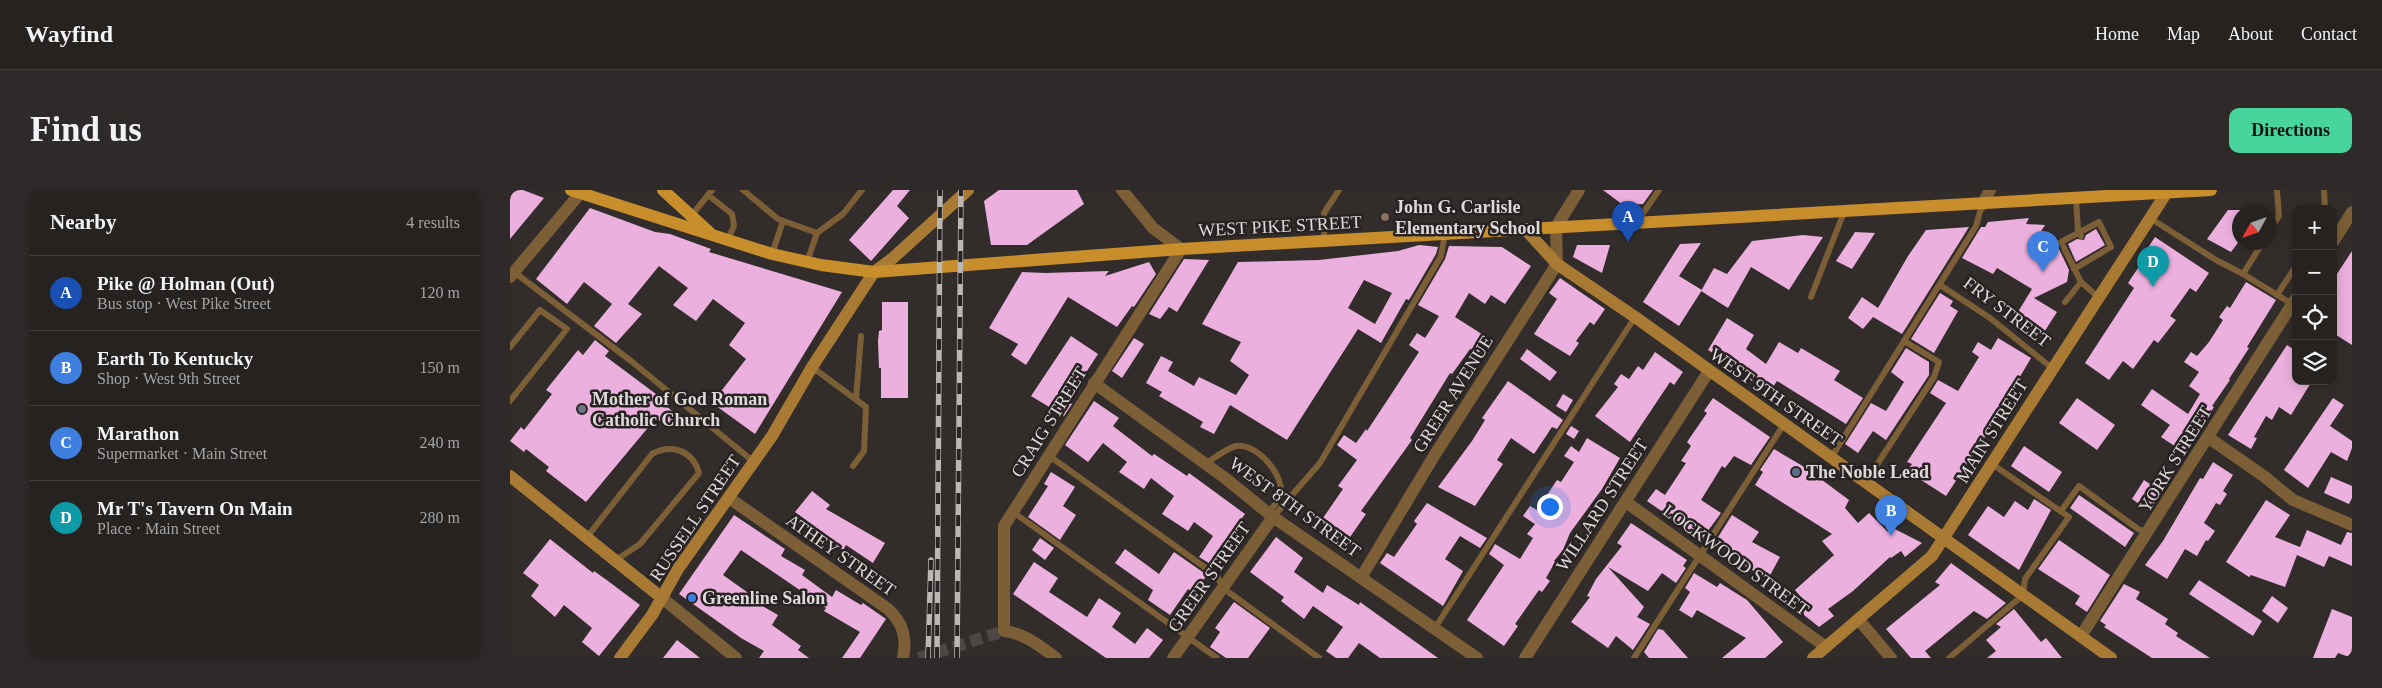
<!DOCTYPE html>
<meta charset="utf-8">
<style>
:root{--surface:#262220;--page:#2e2a29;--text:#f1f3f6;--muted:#a4a4a5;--line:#423f3e;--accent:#47d49d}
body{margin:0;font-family:Georgia,serif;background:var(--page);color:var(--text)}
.controls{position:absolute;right:15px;top:15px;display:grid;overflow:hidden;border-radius:10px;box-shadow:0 2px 12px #0003}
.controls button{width:45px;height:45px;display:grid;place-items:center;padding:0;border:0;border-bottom:1px solid var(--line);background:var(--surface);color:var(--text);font:25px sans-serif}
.compass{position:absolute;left:1722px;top:15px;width:45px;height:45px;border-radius:50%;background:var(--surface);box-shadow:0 2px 12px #0003;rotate:230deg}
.you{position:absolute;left:1039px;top:316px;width:18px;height:18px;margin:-12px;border:4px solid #fff;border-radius:50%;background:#1a73e8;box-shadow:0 0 0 8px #1a73e833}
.badge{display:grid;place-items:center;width:32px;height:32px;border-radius:50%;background:var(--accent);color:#fff;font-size:16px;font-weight:700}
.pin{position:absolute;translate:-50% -41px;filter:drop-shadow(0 1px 2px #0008)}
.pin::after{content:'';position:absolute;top:26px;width:18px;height:15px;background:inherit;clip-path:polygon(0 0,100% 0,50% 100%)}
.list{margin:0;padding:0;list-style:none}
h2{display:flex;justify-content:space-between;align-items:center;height:65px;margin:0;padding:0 20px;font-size:21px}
h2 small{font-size:16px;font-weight:400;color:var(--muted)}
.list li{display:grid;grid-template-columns:32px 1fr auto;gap:15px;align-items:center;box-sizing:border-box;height:75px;padding:0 20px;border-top:1px solid var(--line)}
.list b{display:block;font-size:19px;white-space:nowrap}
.list p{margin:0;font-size:16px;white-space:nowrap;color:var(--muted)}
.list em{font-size:16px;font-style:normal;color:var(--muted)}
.icon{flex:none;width:28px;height:28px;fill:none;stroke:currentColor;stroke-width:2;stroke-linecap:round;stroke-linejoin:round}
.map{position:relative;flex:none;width:1842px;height:468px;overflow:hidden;border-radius:10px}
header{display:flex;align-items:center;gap:30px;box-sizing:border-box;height:70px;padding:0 25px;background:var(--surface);border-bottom:1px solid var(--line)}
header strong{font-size:24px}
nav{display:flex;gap:28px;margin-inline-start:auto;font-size:18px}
.intro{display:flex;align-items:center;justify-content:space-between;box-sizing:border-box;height:120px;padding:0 30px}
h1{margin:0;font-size:35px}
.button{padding:12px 22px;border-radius:10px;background:var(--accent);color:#111;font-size:18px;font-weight:700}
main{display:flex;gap:30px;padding:0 30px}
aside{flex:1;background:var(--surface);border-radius:10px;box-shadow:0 2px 12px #0003}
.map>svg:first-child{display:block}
</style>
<header>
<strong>Wayfind</strong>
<nav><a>Home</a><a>Map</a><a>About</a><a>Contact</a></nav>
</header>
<div class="intro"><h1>Find us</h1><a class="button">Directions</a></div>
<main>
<aside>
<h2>Nearby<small>4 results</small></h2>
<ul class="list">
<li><span class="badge" style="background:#1a4fb4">A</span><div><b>Pike @ Holman (Out)</b><p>Bus stop · West Pike Street</p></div><em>120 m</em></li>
<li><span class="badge" style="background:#3f7fe0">B</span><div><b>Earth To Kentucky</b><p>Shop · West 9th Street</p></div><em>150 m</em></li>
<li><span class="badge" style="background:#3f7fe0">C</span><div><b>Marathon</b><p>Supermarket · Main Street</p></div><em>240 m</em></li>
<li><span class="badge" style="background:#0f9aa8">D</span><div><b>Mr T's Tavern On Main</b><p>Place · Main Street</p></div><em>280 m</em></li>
</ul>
</aside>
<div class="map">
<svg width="1842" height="468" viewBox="0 0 1842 468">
<rect width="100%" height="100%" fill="#322d2b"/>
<g fill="#ecb0de" fill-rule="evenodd">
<polygon points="0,0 13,0 34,8 0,49"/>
<polygon points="383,0 400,0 387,16 399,28 361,71 339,50"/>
<polygon points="489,0 567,0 574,14 517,55 481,55 474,11"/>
<polygon points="1093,0 1143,0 1133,14 1113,15"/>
<polygon points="80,18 145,42 160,44 201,59 199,62 332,102 245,244 202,213 236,169 219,155 235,133 203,109 186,131 163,115 178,98 149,76 118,114 132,124 106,153 84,136 102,114 74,92 57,114 26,89"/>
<polygon points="1718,20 1730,20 1730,50 1721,62 1697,49"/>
<polygon points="1519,28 1516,34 1535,35 1525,51 1549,59 1559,80 1557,92 1524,108 1547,122 1531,147 1503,130 1522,99 1487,78 1483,84 1452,68 1471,37 1475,37 1478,32"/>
<polygon points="1459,37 1392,144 1363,127 1353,139 1338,128 1352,107 1368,118 1398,66 1416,40"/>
<polygon points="1586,39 1595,55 1566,72 1558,54 1567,49 1574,50 1576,45"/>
<polygon points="1345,42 1365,43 1342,79 1326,71"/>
<polygon points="1293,45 1313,47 1279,100 1241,77 1218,118 1191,101 1204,78 1217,84 1242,51"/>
<polygon points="1645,47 1699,83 1686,102 1680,98 1660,126 1666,130 1648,153 1644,150 1623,179 1613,171 1599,190 1575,173 1624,98 1618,93 1634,69 1632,67"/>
<polygon points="1191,53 1169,86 1192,100 1169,136 1133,112 1170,54"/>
<path d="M 909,55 L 928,57 L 926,64 L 899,110 L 896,109 L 871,153 L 848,139 L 777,250 L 720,215 L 704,244 L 690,237 L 693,232 L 649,206 L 652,202 L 636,193 L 651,166 L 663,172 L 658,181 L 684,196 L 689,187 L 726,205 L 739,185 L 720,171 L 731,152 L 692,134 L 728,72 L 809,70 L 888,61 ZM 854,90 L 882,103 L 865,134 L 838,118 Z"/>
<polygon points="1067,55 1100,55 1092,83 1063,67"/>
<polygon points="939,56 992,57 1021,76 995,114 981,105 975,114 959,103 945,127 978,148 968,164 960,159 942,184 940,183 900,248 902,250 851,321 856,324 840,347 813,328 833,299 828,296 847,270 827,255 834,245 846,253 856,239 857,241 909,162 899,155 907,143 915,148 929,126 908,115 935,69"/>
<polygon points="1842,61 1842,155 1823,143 1823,90"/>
<polygon points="674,69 699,70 667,122 659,117 650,129 639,124"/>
<polygon points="639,72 646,84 624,117 622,116 607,137 558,107 516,175 501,165 508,154 479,138 512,82 535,83 599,81 595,86"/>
<polygon points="1050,88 1095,119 1084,135 1080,132 1066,151 1069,153 1060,166 1024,144 1047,109 1039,103"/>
<polygon points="1736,92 1766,110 1737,157 1739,158 1719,189 1720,190 1702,216 1704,217 1693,234 1694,235 1675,263 1651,247 1660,235 1631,215 1642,199 1678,224 1690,204 1679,196 1689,182 1674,172 1681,162 1687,166 1699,152 1713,130 1709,127 1717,116 1720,118"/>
<polygon points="1430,103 1443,111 1440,116 1448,121 1424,163 1401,149"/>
<polygon points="372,112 398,112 398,208 371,208 371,178 369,178 368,151 369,141 372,140"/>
<polygon points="1217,128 1244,145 1236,159 1256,174 1269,152 1288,163 1291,158 1330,181 1324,190 1353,208 1336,234 1267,191 1263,197 1245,186 1242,191 1229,179 1198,160"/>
<polygon points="561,146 588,164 575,184 572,182 554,210 562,214 554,226 521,206"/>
<polygon points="624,148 634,154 612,188 602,181"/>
<polygon points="1488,148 1521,168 1474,248 1436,306 1397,281 1402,274 1397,272 1436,213 1420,203 1428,190 1448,201 1469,167 1462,162 1468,152 1481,160"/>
<polygon points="85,150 99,161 95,166 158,213 156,216 167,225 158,237 146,228 76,312 36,281 39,277 16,259 14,262 0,251 11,237 14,240 42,204 36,200 68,160 73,165"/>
<polygon points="1777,155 1786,161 1786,191 1802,191 1781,225 1769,217 1762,230 1756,226 1744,247 1747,248 1741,259 1718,245"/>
<polygon points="1396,158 1419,172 1419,185 1376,250 1363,241 1348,263 1335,254 1361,213 1376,221 1394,192 1381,182"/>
<polygon points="1017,159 1047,182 1040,191 1010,169"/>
<polygon points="1145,162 1173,182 1164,195 1160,192 1120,252 1085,226 1108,197 1104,194 1111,184 1119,189 1128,176 1133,180"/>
<polygon points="998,191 1053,230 1047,239 1042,237 1024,264 1001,248 987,270 993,274 965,316 928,297 962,251 975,230 972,228"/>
<polygon points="1053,204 1063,210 1056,222 1046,216"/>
<polygon points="1203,208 1260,247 1241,275 1224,266 1215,278 1212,276 1191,310 1211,323 1192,349 1137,311 1146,299 1155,305 1176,273 1171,271 1181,256 1177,252 1197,223 1194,221"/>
<polygon points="1567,208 1605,235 1587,260 1549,233"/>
<polygon points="1823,208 1834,215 1820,236 1842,251 1842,258 1837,271 1821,262 1798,298 1774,280"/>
<polygon points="584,211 609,228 603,236 642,266 644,264 677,286 679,283 735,324 707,361 715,367 707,378 689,367 703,346 684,332 678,341 652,324 664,306 641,288 634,299 609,282 617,272 593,253 578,272 555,255"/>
<polygon points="1061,236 1069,241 1064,249 1056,244"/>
<polygon points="1077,248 1110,268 1092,299 1060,343 1053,360 1044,371 1045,372 1036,388 1040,391 1032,402 1029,400 1005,434 1008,436 994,456 957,430 994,375 979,364 985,354 1010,369 1023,348 1017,344 1025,334 1013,326 1020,316 1027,320 1047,290 1051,292 1064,272 1054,266 1061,256 1069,262"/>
<polygon points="1514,256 1552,282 1539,302 1501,276"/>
<polygon points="1264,259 1296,278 1339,310 1335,318 1348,333 1359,323 1378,342 1381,337 1412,353 1395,367 1391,361 1381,368 1380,367 1343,401 1318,419 1324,426 1309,437 1289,421 1297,414 1285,400 1324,365 1312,351 1322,344 1245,295 1253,282 1250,280"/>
<polygon points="1703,272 1723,285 1713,301 1717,304 1710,315 1706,313 1694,333 1705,341 1698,351 1696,350 1687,366 1675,359 1657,389 1635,375 1653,351 1690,288 1693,289"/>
<polygon points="541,282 565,297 553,316 566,325 550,350 518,327 538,296 534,294"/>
<polygon points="1821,287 1842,296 1842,308 1839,314 1814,303"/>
<polygon points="1634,290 1652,302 1639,321 1622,309"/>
<polygon points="302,301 320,315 316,319 375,353 363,373 336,355 333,360 313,348 315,344 285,322"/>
<polygon points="1569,305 1624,343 1615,357 1560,318"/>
<polygon points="1524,309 1541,320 1509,380 1458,345 1478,316 1494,327 1505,311 1518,320"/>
<polygon points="1756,310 1780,325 1765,347 1790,357 1797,340 1831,355 1837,342 1842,343 1842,376 1819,366 1814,377 1787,365 1775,397 1741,385 1739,387 1716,372"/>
<polygon points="917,313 977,348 970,358 950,346 935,369 953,381 933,416 870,373 877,363 884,367 907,334 904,331"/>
<polygon points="224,325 275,359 271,366 295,380 292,385 322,407 326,400 351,415 353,413 376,429 350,468 332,468 350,442 314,421 316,418 231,360 213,385 244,407 242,410 268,425 262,435 291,456 288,460 299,468 249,468 254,461 231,448 169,404"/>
<polygon points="1222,325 1249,342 1242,352 1270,367 1258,389 1235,376 1237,373 1205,352"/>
<polygon points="1121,333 1177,370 1173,376 1176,378 1166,393 1152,383 1138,401 1098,377 1134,417 1127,427 1140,434 1123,460 1106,446 1098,458 1061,432 1080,407 1077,406 1086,389 1112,356 1107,353"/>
<polygon points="766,347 793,368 784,382 813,403 817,395 849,415 850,412 928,468 870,468 849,453 838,468 826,468 816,461 833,437 803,416 794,429 771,411 774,407 740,382"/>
<polygon points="530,348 544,358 535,370 522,360"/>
<polygon points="40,349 83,383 84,381 98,391 130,415 89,466 72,452 82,438 54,415 45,427 21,406 29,395 13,383"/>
<polygon points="1549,350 1600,385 1577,422 1565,414 1570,406 1528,379"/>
<polygon points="615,359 649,384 664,362 697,385 684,403 678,399 660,425 638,410 643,400 605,373"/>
<polygon points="524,372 548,388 539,402 577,427 589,408 611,423 602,437 625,454 637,438 653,450 639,468 596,468 503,404"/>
<polygon points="1441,373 1496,413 1477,429 1464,421 1415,461 1421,468 1401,468 1376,439 1430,395 1425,392"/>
<polygon points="1184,383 1207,397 1210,393 1237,410 1273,452 1255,468 1212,468 1236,448 1187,420 1182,428 1169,420 1180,402 1175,398"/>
<polygon points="1689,390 1752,431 1743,446 1679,404"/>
<polygon points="1614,394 1630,402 1626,409 1658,429 1655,434 1668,443 1666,446 1700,468 1642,468 1594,437 1596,435 1590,431"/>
<polygon points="1762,406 1778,418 1768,433 1752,421"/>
<polygon points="724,412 760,438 738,468 716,468 700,457 710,442 705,438"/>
<polygon points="1504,419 1531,452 1536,448 1552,468 1477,468 1486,461 1476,450 1491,437 1486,434"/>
<polygon points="1822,419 1842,427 1842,468 1828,463 1825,468 1803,468"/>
<polygon points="1148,439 1153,440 1178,468 1139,468 1134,462"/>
<polygon points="167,450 190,468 153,468"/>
</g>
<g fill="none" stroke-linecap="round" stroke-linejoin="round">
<polyline stroke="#4c4745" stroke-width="12" stroke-dasharray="12 6" stroke-linecap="butt" points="409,468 494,441"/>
<g stroke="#7c5f36" stroke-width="6">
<polyline points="233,0 268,29 307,43"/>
<polyline points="1814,0 1815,19"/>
<polyline points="198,5 222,24 224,36 217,51"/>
<polyline points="1566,8 1568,42 1571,46"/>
<polyline points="181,26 202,0"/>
<polyline points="1640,28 1706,70 1733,84 1782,114"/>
<polyline points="1127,32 1149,0"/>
<polyline points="1760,41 1769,26 1767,0"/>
<polyline points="814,51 814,23 829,0"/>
<polyline points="262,64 273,31"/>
<polyline points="297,72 307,43 333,24 352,0"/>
<polyline points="1564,79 1601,57 1589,32 1551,52 1571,92 1588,107"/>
<polyline points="4,82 121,171 244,272"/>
<polyline points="1733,84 1753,52"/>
<polyline points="1430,95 1480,128 1542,178"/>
<polyline points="1767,105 1786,76"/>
<polyline points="1301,107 1334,22"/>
<polyline points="1555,112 1571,92"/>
<polyline points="0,157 30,120 57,139 0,211"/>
<polyline points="302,177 356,217 354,261 343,276"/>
<polyline points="346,209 351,146"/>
<polyline points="538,265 707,386 713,398 809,468"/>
<polyline points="1321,268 1466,36 1472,15"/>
<path d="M 695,274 C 705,268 715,259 726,256 C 746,252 777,287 770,307 C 768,312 762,318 758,323"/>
<polyline points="1355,293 1424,187 1429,172 1394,151"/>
<polyline points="1551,321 1569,296 1628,339 1637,342"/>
<polyline points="503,322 707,468"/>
<polyline points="763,327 810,273 931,66 935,44"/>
<path d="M 77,347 L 142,264 C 162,253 183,261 189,283 L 130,354 L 106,370"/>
<polyline points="925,438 1125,127"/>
<polyline points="1124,468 1274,234"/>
<polyline points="1439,468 1513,405 1515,389 1559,327 1482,274"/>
</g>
<g stroke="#7c5f36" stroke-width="12">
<polyline points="1472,15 1480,0"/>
<polyline points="1823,52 1842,22"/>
<polyline points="0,87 73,0"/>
<polyline points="584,193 715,288 763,327 967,468"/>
<polyline points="1699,248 1755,287 1783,310 1842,335"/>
<path d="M 219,308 L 378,419 C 393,433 397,447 393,468"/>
<polyline points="1116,312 1316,457"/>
<polyline points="852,386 924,266 1047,74 1046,37 1069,0"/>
<polyline points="152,408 226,468"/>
<polyline points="1349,430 1381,468"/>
<polyline points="1571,446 1786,108"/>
<path d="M 546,468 C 530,456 514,443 494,441 L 494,336 L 671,59 L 643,38 L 612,0"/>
<polyline points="663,468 763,327"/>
<polyline points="1015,468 1199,181"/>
</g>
<g stroke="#a87a33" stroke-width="12">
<polyline points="1015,39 1047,74 1125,127 1601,468"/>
<polyline points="0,286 152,408"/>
<polyline points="110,468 142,425 168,379 262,246 302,177 364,82 383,68 458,0"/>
<polyline points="1303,468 1422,366 1657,2"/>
</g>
<g stroke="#c98e2c" stroke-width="12">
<polyline points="61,0 262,64 311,75 364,82 671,59 1701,0"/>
<polyline points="153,0 200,43"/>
</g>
<defs>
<g id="rail">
<polyline points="418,468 421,370"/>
<polyline points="427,468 430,0"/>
<polyline points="447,468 451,0"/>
</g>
</defs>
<use href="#rail" stroke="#bab7b5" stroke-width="5.5"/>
<use href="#rail" stroke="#282322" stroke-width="4" stroke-dasharray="11" stroke-linecap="butt"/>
</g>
<circle fill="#8d6e63" stroke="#282322" stroke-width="2" cx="875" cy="27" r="5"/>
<circle fill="#6b7280" stroke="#282322" stroke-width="2" cx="72" cy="219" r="5"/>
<circle fill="#5c6f8a" stroke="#282322" stroke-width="2" cx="1286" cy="282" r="5"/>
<circle fill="#3f7fe0" stroke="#282322" stroke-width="2" cx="182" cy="408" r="5"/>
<g text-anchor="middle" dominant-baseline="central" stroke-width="5" stroke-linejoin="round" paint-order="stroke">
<g font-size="18" font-weight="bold" fill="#dddad9" stroke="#282322" text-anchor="start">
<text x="885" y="17">John G. Carlisle<tspan x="885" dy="21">Elementary School</tspan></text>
<text x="82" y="209">Mother of God Roman<tspan x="82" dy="21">Catholic Church</tspan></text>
<text x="1296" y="282">The Noble Lead</text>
<text x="192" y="408">Greenline Salon</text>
</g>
<g font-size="18" fill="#dddad9" stroke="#282322">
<text transform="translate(770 36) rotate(-3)">WEST PIKE STREET</text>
<text transform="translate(1497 122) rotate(37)">FRY STREET</text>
<text transform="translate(943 204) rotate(-58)">GREER AVENUE</text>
<text transform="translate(1266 207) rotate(35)">WEST 9TH STREET</text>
<text transform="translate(539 232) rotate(-58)">CRAIG STREET</text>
<text transform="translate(1482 241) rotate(-58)">MAIN STREET</text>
<text transform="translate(1665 269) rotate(-58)">YORK STREET</text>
<text transform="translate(1092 315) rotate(-57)">WILLARD STREET</text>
<text transform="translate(785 317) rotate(36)">WEST 8TH STREET</text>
<text transform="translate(185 328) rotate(-56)">RUSSELL STREET</text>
<text transform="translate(331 365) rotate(35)">ATHEY STREET</text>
<text transform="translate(1226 370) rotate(36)">LOCKWOOD STREET</text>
<text transform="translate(699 387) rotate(-55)">GREER STREET</text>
</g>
</g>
</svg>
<div class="controls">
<button>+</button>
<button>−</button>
<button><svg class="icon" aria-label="locate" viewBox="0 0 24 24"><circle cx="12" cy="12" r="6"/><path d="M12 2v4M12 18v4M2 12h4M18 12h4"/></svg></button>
<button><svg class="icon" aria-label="layers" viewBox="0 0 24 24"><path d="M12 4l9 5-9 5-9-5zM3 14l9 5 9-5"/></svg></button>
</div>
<svg class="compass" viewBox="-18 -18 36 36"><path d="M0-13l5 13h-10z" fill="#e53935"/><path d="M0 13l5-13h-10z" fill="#a4a4a5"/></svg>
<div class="you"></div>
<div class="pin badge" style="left:1118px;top:52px;background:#1a4fb4">A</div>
<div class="pin badge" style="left:1381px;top:346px;background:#3f7fe0">B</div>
<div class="pin badge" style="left:1533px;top:82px;background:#3f7fe0">C</div>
<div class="pin badge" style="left:1643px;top:97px;background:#0f9aa8">D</div>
</div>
</main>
